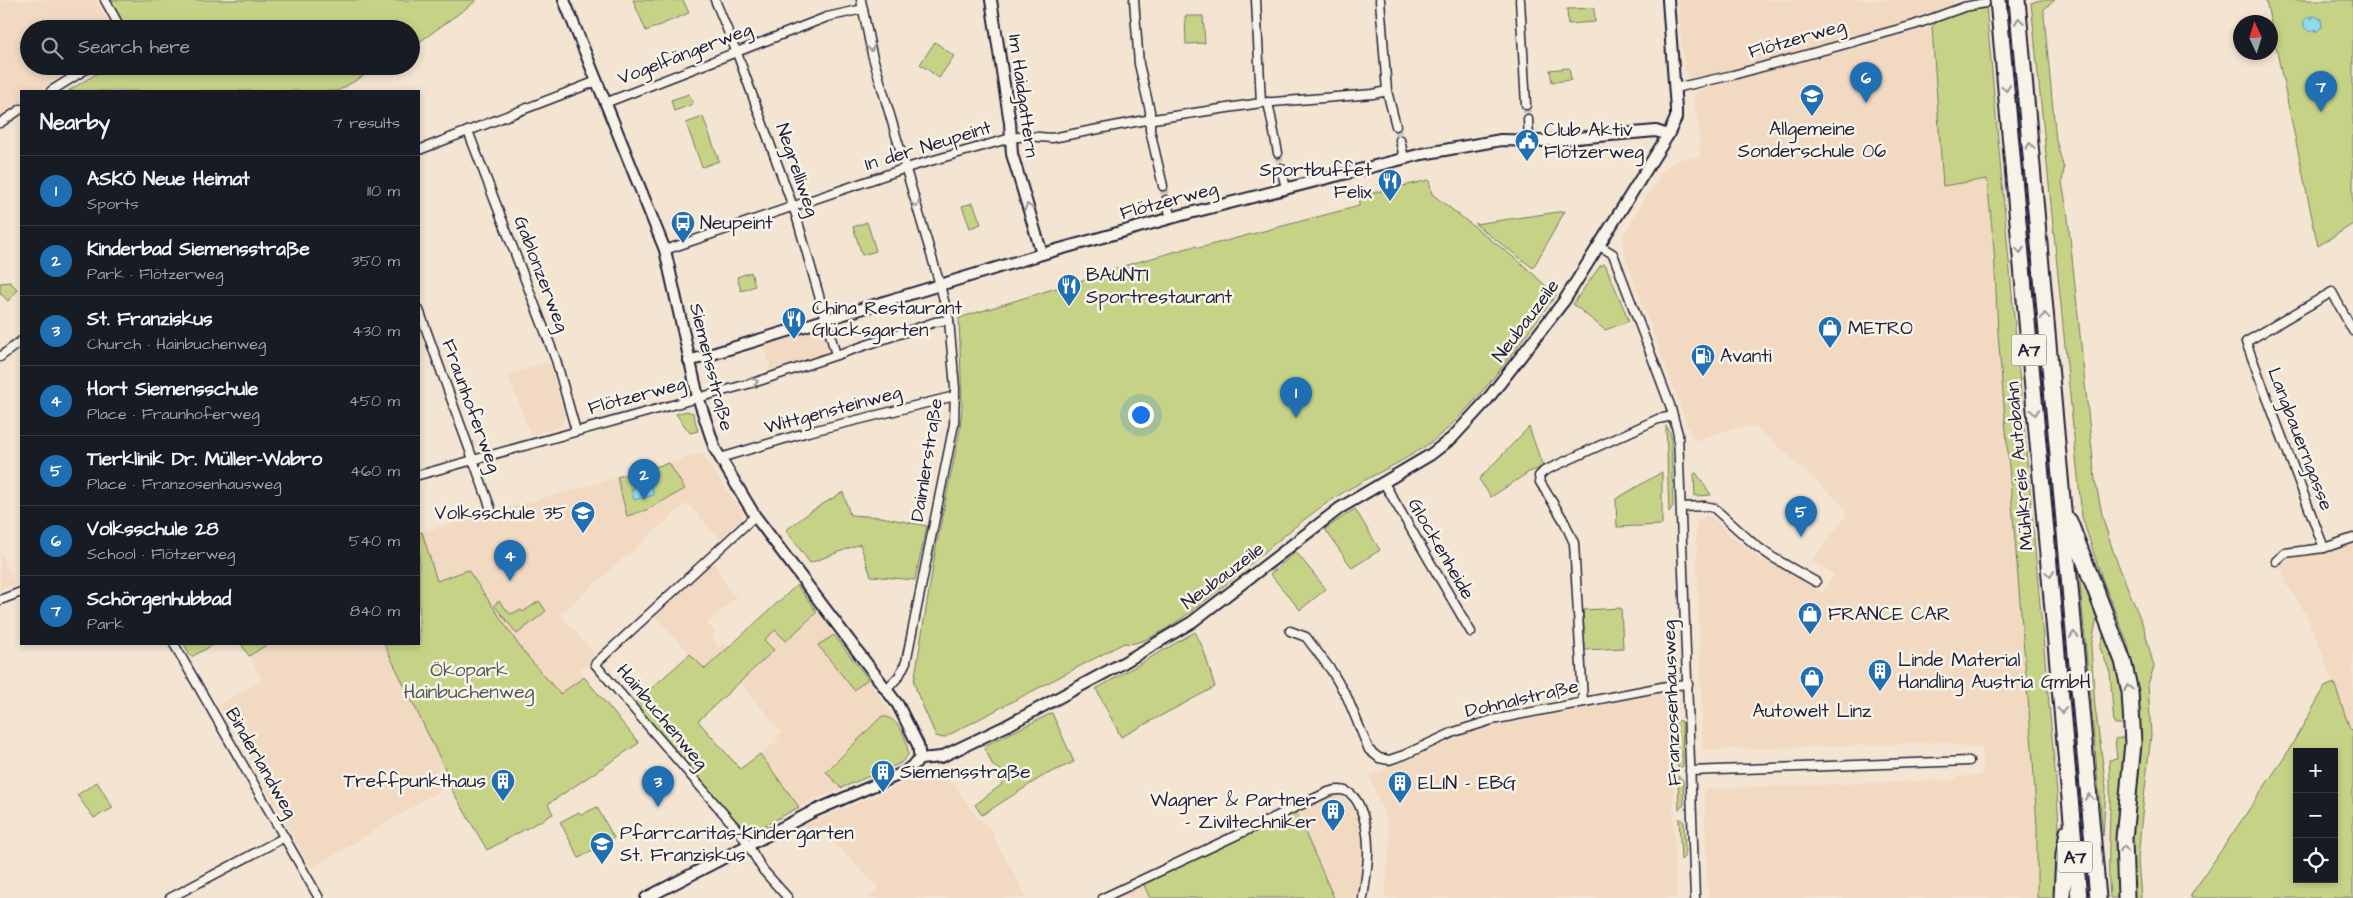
<!DOCTYPE html>
<meta charset="utf-8">
<style>
:root{--surface:#171b24;--page:#20242c;--text:#f1f3f6;--muted:#9ea1a6;--line:#363941;--accent:#1f6fb2}
body{margin:0;font-family:"Architects Daughter",sans-serif;background:var(--page);color:var(--text)}
.controls{position:absolute;right:15px;bottom:15px;display:grid;overflow:hidden;border-radius:0px;box-shadow:0 2px 8px #0003}
.controls button{width:45px;height:45px;display:grid;place-items:center;padding:0;border:0;border-bottom:1px solid var(--line);background:var(--surface);color:var(--text);font:25px sans-serif}
.compass{position:absolute;left:2233px;top:15px;width:45px;height:45px;border-radius:50%;background:var(--surface);box-shadow:0 2px 8px #0003;rotate:356deg}
.you{position:absolute;left:1140px;top:414px;width:18px;height:18px;margin:-12px;border:4px solid #fff;border-radius:50%;background:#1a73e8;box-shadow:0 0 0 8px #1a73e833}
.badge{display:grid;place-items:center;width:32px;height:32px;border-radius:50%;background:var(--accent);color:#fff;font-size:16px;font-weight:700}
.pin{position:absolute;translate:-50% -41px;filter:drop-shadow(0 1px 2px #0008)}
.pin::after{content:'';position:absolute;top:26px;width:18px;height:15px;background:inherit;clip-path:polygon(0 0,100% 0,50% 100%)}
.list{margin:0;padding:0;list-style:none}
h2{display:flex;justify-content:space-between;align-items:center;height:65px;margin:0;padding:0 20px;font-size:21px}
h2 small{font-size:16px;font-weight:400;color:var(--muted)}
.list li{display:grid;grid-template-columns:32px 1fr auto;gap:15px;align-items:center;box-sizing:border-box;height:70px;padding:0 20px;border-top:1px solid var(--line)}
.list b{display:block;font-size:19px;white-space:nowrap}
.list p{margin:0;font-size:16px;white-space:nowrap;color:var(--muted)}
.list em{font-size:16px;font-style:normal;color:var(--muted)}
.icon{flex:none;width:28px;height:28px;fill:none;stroke:currentColor;stroke-width:2;stroke-linecap:round;stroke-linejoin:round}
.map{position:relative;flex:none;width:2353px;height:898px;overflow:hidden}
.search{position:absolute;background:var(--surface);box-shadow:0 2px 8px #0003;left:20px;top:20px;width:400px;height:55px;display:flex;align-items:center;gap:12px;box-sizing:border-box;padding:0 18px;border-radius:28px;color:var(--muted);font-size:19px}
.panel{position:absolute;background:var(--surface);box-shadow:0 2px 8px #0003;left:20px;top:90px;width:400px;height:555px;border-radius:0px}
.map>svg:first-child{display:block}
</style>
<div class="map">
<svg width="2353" height="898" viewBox="0 0 2353 898">
<rect width="100%" height="100%" fill="#f4e4d2"/>
<filter id="ink" filterUnits="userSpaceOnUse"><feTurbulence type="fractalNoise" baseFrequency=".02" numOctaves="2"/><feDisplacementMap in="SourceGraphic" scale="10" xChannelSelector="R" yChannelSelector="G"/><feConvolveMatrix kernelMatrix="1 2 1 2 8 2 1 2 1" color-interpolation-filters="sRGB"/></filter>
<g filter="url(#ink)">
<g fill="#f2d9c2">
<polygon points="0,0 96,0 112,29 29,29 29,66 78,66 38,91 21,91 21,102 0,115"/>
<polygon points="1678,0 1953,0 1954,7 1875,32 1690,81 1685,69 1681,40"/>
<polygon points="1932,27 1943,186 1987,178 1994,249 1998,333 2033,760 2037,827 2037,898 1708,898 1704,789 1952,780 1960,777 1982,775 1982,746 1960,746 1946,742 1703,750 1696,528 1698,521 1707,516 1713,518 1732,537 1763,562 1765,560 1823,593 1834,574 1812,561 1846,515 1844,506 1755,426 1735,428 1693,441 1625,256 1623,237 1646,196 1658,182 1658,175 1678,159 1700,157 1699,128 1694,102 1696,93 1710,87"/>
<polygon points="823,326 830,353 772,374 763,345"/>
<polygon points="549,362 565,417 564,422 560,427 531,435 508,375"/>
<polygon points="702,454 742,512 743,517 720,539 687,503 560,614 595,655 580,671 584,677 560,694 522,650 437,581 422,532"/>
<polygon points="2353,541 2353,730 2350,729 2317,639 2303,609 2287,585 2281,564 2284,559 2290,556"/>
<polygon points="0,549 14,585 0,590"/>
<polygon points="714,561 727,587 736,597 707,623 715,633 711,637 719,647 725,643 729,647 705,669 654,616"/>
<polygon points="817,612 834,635 819,646 855,689 868,679 897,723 893,719 826,772 841,788 799,807 760,754 779,740 776,736 781,732 740,682 774,651 764,640 775,630 786,641"/>
<polygon points="268,644 384,644 450,779 450,784 311,869 239,738 219,705 262,680 249,656"/>
<polygon points="1670,692 1676,898 1385,898 1390,839 1385,815 1369,776 1480,729"/>
<polygon points="943,767 975,815 989,828 1027,898 868,898 878,887 832,841 826,826 801,835 798,828"/>
<polygon points="1334,794 1337,794 1353,807 1362,829 1364,852 1357,898 1334,898 1295,810"/>
<polygon points="1143,883 1150,898 1110,898"/>
</g>
<g fill="#c6d387" stroke="#747a61" fill-rule="evenodd">
<polygon points="111,0 476,0 476,1 411,48 411,29 126,29"/>
<polygon points="633,0 683,0 689,13 646,31"/>
<polygon points="2040,0 2055,0 2044,9 2044,16 2056,140 2064,169 2062,183 2067,209 2095,480 2103,519 2114,554 2144,628 2154,667 2148,684 2151,735 2141,824 2138,860 2141,898 2131,898 2129,881 2137,693 2128,644 2103,581 2082,517 2031,3"/>
<polygon points="2266,0 2353,0 2353,224 2318,246"/>
<path d="M 1986,6 L 2057,793 L 2059,826 L 2057,898 L 2037,898 L 2037,827 L 2033,760 L 1998,333 L 1994,249 L 1987,179 L 1943,186 L 1932,27 C 1943,13 1969,7 1986,6 Z"/>
<polygon points="1594,8 1595,22 1568,24 1567,9"/>
<polygon points="1185,16 1203,16 1205,43 1186,44"/>
<polygon points="935,42 954,56 939,78 920,64"/>
<polygon points="109,66 380,66 338,91 68,91"/>
<polygon points="1569,68 1571,80 1552,82 1550,70"/>
<polygon points="689,94 693,104 674,111 671,100"/>
<polygon points="703,117 719,161 702,167 686,123"/>
<path d="M 1429,180 L 1432,194 L 1521,263 L 1556,295 C 1521,340 1488,391 1446,430 C 1413,460 1370,474 1333,499 C 1293,525 1258,559 1220,589 C 1202,603 1146,650 1124,643 L 943,738 L 936,736 L 918,695 L 914,682 L 937,542 L 960,430 L 962,406 L 959,318 L 1089,278 L 1088,276 L 1195,246 L 1199,248 L 1359,206 L 1359,202 L 1364,195 Z"/>
<polygon points="973,203 981,224 970,228 962,206"/>
<polygon points="1565,211 1533,268 1475,224"/>
<polygon points="867,222 876,251 862,255 853,227"/>
<polygon points="1605,264 1629,321 1605,330 1573,304 1600,266"/>
<polygon points="751,272 755,286 741,291 737,277"/>
<polygon points="10,282 18,290 8,301 0,293 0,283"/>
<polygon points="687,411 693,413 698,431 690,433 676,414"/>
<polygon points="1666,426 1671,434 1673,506 1669,512"/>
<polygon points="1529,427 1543,467 1529,472 1491,497 1479,479"/>
<polygon points="669,463 685,489 646,510 627,516 617,477"/>
<polygon points="1662,472 1662,525 1617,527 1616,499"/>
<polygon points="1696,473 1697,474 1711,495 1695,496 1694,474"/>
<polygon points="843,492 850,515 881,517 927,526 915,580 871,576 860,544 810,563 786,530 813,510"/>
<polygon points="1355,509 1380,550 1352,568 1325,529"/>
<polygon points="422,532 437,581 468,570 522,650 560,694 584,677 639,743 548,804 553,814 487,850 449,785 450,779 384,644 419,644 419,533"/>
<polygon points="1296,552 1326,589 1300,610 1270,574"/>
<polygon points="2078,562 2098,611 2091,647 2095,707 2106,787 2103,836"/>
<polygon points="797,585 817,612 786,641 775,630 764,640 774,650 698,721 740,769 760,754 799,807 753,832 747,833 635,703 690,654 705,669"/>
<polygon points="499,601 510,614 521,610 523,612 539,601 546,611 517,634 494,605"/>
<polygon points="1621,608 1623,648 1585,650 1583,610"/>
<polygon points="1195,632 1203,648 1215,687 1121,737 1096,689"/>
<path d="M 2107,632 L 2127,704 L 2121,898 L 2110,898 C 2106,852 2113,806 2109,760 L 2117,759 L 2115,739 L 2126,737 L 2125,724 L 2114,724 L 2110,672 L 2100,648 L 2103,636 Z"/>
<polygon points="834,635 868,679 854,690 818,645"/>
<polygon points="184,644 215,644 191,657"/>
<polygon points="241,644 268,644 249,656"/>
<path d="M 2334,683 L 2350,729 L 2353,730 L 2353,898 L 2191,898 L 2191,895 L 2286,755 L 2325,687 ZM 2297,752 L 2334,752 L 2334,879 L 2297,879 Z"/>
<polygon points="1052,713 1074,762 1043,776 982,815 975,805 1001,785 1007,773 993,766 984,746"/>
<path d="M 882,716 C 899,718 908,739 908,755 L 901,763 L 841,788 L 826,772 Z"/>
<polygon points="1676,719 1682,722 1683,766 1678,769"/>
<polygon points="1678,776 1683,780 1684,805 1679,809"/>
<polygon points="97,782 113,808 94,818 77,795"/>
<polygon points="597,807 614,838 579,858 560,822 579,812 581,815"/>
<polygon points="1295,810 1334,898 1150,898 1143,883"/>
<polygon points="1679,818 1684,822 1685,856 1681,860"/>
</g>
<g fill="#8ddbed" stroke="#6291a6">
<path d="M 2313,15 L 2321,19 L 2322,27 L 2316,32 L 2315,29 L 2310,32 C 2302,28 2301,20 2310,16 L 2310,19 L 2313,18 Z"/>
<polygon points="651,484 654,495 634,500 631,489"/>
</g>
<g fill="none" stroke-linecap="round" stroke-linejoin="round">
<g stroke="#cabdb4" stroke-width="8" stroke-dasharray="8 4" stroke-linecap="butt">
<polyline points="1526,105 1528,119"/>
<polyline points="1396,126 1400,140"/>
<polyline points="1278,153 1281,168"/>
<polyline points="1163,186 1166,200"/>
</g>
<defs>
<g id="minor">
<polyline points="105,0 121,29"/>
<polyline points="715,0 737,53 796,215 836,355"/>
<polyline points="861,0 872,54 940,285 949,320 955,388 954,424 906,662 899,676 887,689"/>
<polyline points="1134,0 1139,64 1150,111 1150,130 1163,186"/>
<polyline points="1256,0 1261,103"/>
<polyline points="1380,0 1387,91 1396,126"/>
<polyline points="1520,0 1526,105"/>
<polyline points="1675,88 1733,75 1914,25 1964,7 1985,3"/>
<polyline points="51,91 91,66"/>
<polyline points="1268,102 1278,153"/>
<polyline points="605,103 827,17 863,9"/>
<polyline points="1528,119 1529,141"/>
<polyline points="0,123 21,109"/>
<polyline points="468,131 556,360 576,431"/>
<polyline points="1400,140 1404,158"/>
<polyline points="419,150 597,81"/>
<polyline points="1281,168 1286,188"/>
<polyline points="1166,200 1171,218"/>
<polyline points="1600,246 1613,254 1670,405 1678,434 1695,898"/>
<polyline points="665,250 906,168 1011,138 1026,136 1052,138 1140,121 1261,103 1373,94 1387,91"/>
<polyline points="419,310 492,512"/>
<polyline points="0,357 21,341"/>
<polyline points="720,458 808,432 955,396"/>
<polyline points="419,475 759,381 935,322 949,320"/>
<polyline points="1384,483 1471,632"/>
<polyline points="1682,507 1705,506 1714,508 1755,545 1772,557 1816,582"/>
<polyline points="755,516 595,664 742,835 763,870 788,898"/>
<polyline points="2324,548 2246,342 2332,292 2353,331"/>
<polyline points="2276,561 2285,553 2324,548 2353,538"/>
<polyline points="0,600 21,592"/>
<polyline points="1290,631 1306,637 1331,670 1347,697 1369,750 1379,758 1389,760 1404,755 1454,732 1492,720 1667,686 1688,684"/>
<polyline points="174,644 319,898"/>
<polyline points="1583,702 1574,543 1564,521 1540,482 1539,476 1544,471 1658,419 1673,416"/>
<polyline points="1690,771 1969,761"/>
<polyline points="170,898 285,837"/>
<path d="M 1103,898 L 1328,792 C 1343,787 1352,791 1359,805 C 1373,837 1368,865 1363,898"/>
</g>
<g id="tertiary">
<polyline points="564,0 665,250 698,397 715,449 755,516 898,705 918,745 920,759"/>
<polyline points="991,0 1010,123 1012,154 1042,254"/>
<polyline points="689,361 1042,254 1182,215 1422,154 1501,140 1542,141 1656,131 1668,135"/>
<polyline points="646,898 812,812 905,772 920,759 941,757 1006,726 1123,663 1192,622 1340,508 1430,455 1452,438 1487,400 1564,301 1668,135 1676,118 1676,109 1668,0"/>
</g>
<g id="motorway">
<polyline points="1998,0 2079,898"/>
<polyline points="2017,0 2098,898"/>
<polyline points="2069,521 2123,661 2130,692 2133,743 2124,839 2126,898"/>
<polyline points="2062,898 2064,855 2068,832"/>
</g>
</defs>
<use href="#minor" stroke="#22223b" stroke-width="11"/>
<use href="#tertiary" stroke="#22223b" stroke-width="14"/>
<use href="#motorway" stroke="#22223b" stroke-width="19"/>
<use href="#minor" stroke="#f7f3e8" stroke-width="8"/>
<use href="#tertiary" stroke="#f7f3e8" stroke-width="10"/>
<use href="#motorway" stroke="#f7f3e8" stroke-width="15"/>
</g>
<defs><path id="oneway-chevron" d="M-2-3.5L2.5 0L-2 3.5" fill="none" stroke-width="1.6" stroke-linecap="round" stroke-linejoin="round" transform="scale(1.25)"/></defs>
<g stroke="#97959a">
<use href="#oneway-chevron" transform="translate(2019 21) rotate(-95)"/>
<use href="#oneway-chevron" transform="translate(871 48) rotate(78)"/>
<use href="#oneway-chevron" transform="translate(2006 88) rotate(85)"/>
<use href="#oneway-chevron" transform="translate(2030 146) rotate(-95)"/>
<use href="#oneway-chevron" transform="translate(916 204) rotate(73)"/>
<use href="#oneway-chevron" transform="translate(1028 207) rotate(-107)"/>
<use href="#oneway-chevron" transform="translate(2020 250) rotate(85)"/>
<use href="#oneway-chevron" transform="translate(2045 316) rotate(-95)"/>
<use href="#oneway-chevron" transform="translate(755 382) rotate(-15)"/>
<use href="#oneway-chevron" transform="translate(2035 412) rotate(85)"/>
<use href="#oneway-chevron" transform="translate(2050 574) rotate(85)"/>
<use href="#oneway-chevron" transform="translate(2074 635) rotate(-95)"/>
<use href="#oneway-chevron" transform="translate(2128 688) rotate(-101)"/>
<use href="#oneway-chevron" transform="translate(2062 710) rotate(85)"/>
<use href="#oneway-chevron" transform="translate(2089 797) rotate(-95)"/>
<use href="#oneway-chevron" transform="translate(2124 849) rotate(-90)"/>
</g>
</g>
<defs>
<symbol id="school-pin" viewBox="-11 -11 22 30"><path d="M0 17L-7.5 6A9.5 9.5 0 1 1 7.5 6Z" fill="#1f6fb2" stroke="#f7f3e8"/><path d="M0-5L7-2L0 1L-7-2ZM-4 1L0 2.5L4 1V4Q0 6-4 4Z" fill="#fff"/></symbol>
<symbol id="civic-pin" viewBox="-11 -11 22 30"><path d="M0 17L-7.5 6A9.5 9.5 0 1 1 7.5 6Z" fill="#1f6fb2" stroke="#f7f3e8"/><path d="M-.6-6.5H3V-4.5H.6V-3L4-1V1h2V6H-6V1h2V-1L-.6-3ZM-1.2 2.5V6h2.4V2.5Z" fill="#fff"/></symbol>
<symbol id="restaurant-pin" viewBox="-11 -11 22 30"><path d="M0 17L-7.5 6A9.5 9.5 0 1 1 7.5 6Z" fill="#1f6fb2" stroke="#f7f3e8"/><path d="M-5-6h1v4h1v-4h1v4h1v-4h1v5L-1.5 .5V6h-2V.5L-5-1ZM5-6V6H3V1.5H1.5Q1.5-4 5-6Z" fill="#fff"/></symbol>
<symbol id="bus-pin" viewBox="-11 -11 22 30"><path d="M0 17L-7.5 6A9.5 9.5 0 1 1 7.5 6Z" fill="#1f6fb2" stroke="#f7f3e8"/><path d="M-5-6H5V4H4V6H2V4H-2V6H-4V4H-5ZM-3.5-4V0h7V-4ZM-3.5 1.2v1.5H-2V1.2ZM2 1.2v1.5H3.5V1.2Z" fill="#fff"/></symbol>
<symbol id="shop-pin" viewBox="-11 -11 22 30"><path d="M0 17L-7.5 6A9.5 9.5 0 1 1 7.5 6Z" fill="#1f6fb2" stroke="#f7f3e8"/><path d="M-5-2.5h2.3a2.7 3.5 0 0 1 5.4 0H5L5.5 6h-11ZM-1.5-2.5h3a1.5 2.3 0 0 0-3 0Z" fill="#fff"/></symbol>
<symbol id="fuel-pin" viewBox="-11 -11 22 30"><path d="M0 17L-7.5 6A9.5 9.5 0 1 1 7.5 6Z" fill="#1f6fb2" stroke="#f7f3e8"/><path d="M-5.5-6h7V0h2V4h1.3V-2.5L3-4.5l.8-.8L6-3V5H2.5V1h-1V6h-7ZM-4.2-4.7v3.2H.2V-4.7Z" fill="#fff"/></symbol>
<symbol id="building-pin" viewBox="-11 -11 22 30"><path d="M0 17L-7.5 6A9.5 9.5 0 1 1 7.5 6Z" fill="#1f6fb2" stroke="#f7f3e8"/><path d="M-4-6H4V6H1V3H-1V6H-4ZM-2.5-4.3h1.7v1.8h-1.7ZM.8-4.3h1.7v1.8H.8ZM-2.5-1h1.7V.8h-1.7ZM.8-1h1.7V.8H.8Z" fill="#fff"/></symbol>
</defs>
<g fill-rule="evenodd">
<use href="#school-pin" x="1798" y="82" width="28" height="38"/>
<use href="#civic-pin" x="1513" y="127" width="28" height="38"/>
<use href="#restaurant-pin" x="1376" y="167" width="28" height="38"/>
<use href="#bus-pin" x="669" y="209" width="28" height="38"/>
<use href="#restaurant-pin" x="1055" y="272" width="28" height="38"/>
<use href="#restaurant-pin" x="780" y="305" width="28" height="38"/>
<use href="#shop-pin" x="1816" y="314" width="28" height="38"/>
<use href="#fuel-pin" x="1689" y="342" width="28" height="38"/>
<use href="#school-pin" x="569" y="499" width="28" height="38"/>
<use href="#shop-pin" x="1796" y="600" width="28" height="38"/>
<use href="#building-pin" x="1866" y="657" width="28" height="38"/>
<use href="#shop-pin" x="1798" y="664" width="28" height="38"/>
<use href="#building-pin" x="869" y="758" width="28" height="38"/>
<use href="#building-pin" x="489" y="767" width="28" height="38"/>
<use href="#building-pin" x="1386" y="769" width="28" height="38"/>
<use href="#building-pin" x="1319" y="797" width="28" height="38"/>
<use href="#school-pin" x="588" y="830" width="28" height="38"/>
</g>
<g text-anchor="middle" dominant-baseline="central" stroke-width="5" stroke-linejoin="round" paint-order="stroke">
<g fill="#f7f3e8" stroke="#62616f" stroke-width="1">
<rect x="2011.5" y="334.5" width="35" height="31" rx="4"/>
<rect x="2057.5" y="841.5" width="35" height="31" rx="4"/>
</g>
<g font-size="18" font-weight="bold" fill="#22223b">
<text x="2029" y="350">A7</text>
<text x="2075" y="857">A7</text>
</g>
<g font-size="19" fill="#22223b" stroke="#f7f3e8">
<text transform="translate(1797 39) rotate(-16)">Flötzerweg</text>
<text transform="translate(685 54) rotate(-21)">Vogelfängerweg</text>
<text transform="translate(1023 96) rotate(82)">Im Haidgattern</text>
<text transform="translate(928 146) rotate(-17)">In der Neupeint</text>
<text transform="translate(797 170) rotate(71)">Negrelliweg</text>
<text transform="translate(1169 201) rotate(-15)">Flötzerweg</text>
<text transform="translate(541 274) rotate(69)">Gablonzerweg</text>
<text transform="translate(1526 321) rotate(-53)">Neubauzeile</text>
<text transform="translate(711 367) rotate(76)">Siemensstraße</text>
<text transform="translate(637 396) rotate(-15)">Flötzerweg</text>
<text transform="translate(471 406) rotate(70)">Fraunhoferweg</text>
<text transform="translate(833 410) rotate(-15)">Wittgensteinweg</text>
<text transform="translate(2300 439) rotate(69)">Langbauerngasse</text>
<text transform="translate(927 460) rotate(-81)">Daimlerstraße</text>
<text transform="translate(2020 466) rotate(-95)">Mühlkreis Autobahn</text>
<text transform="translate(1441 549) rotate(60)">Glockenheide</text>
<text transform="translate(1223 576) rotate(-37)">Neubauzeile</text>
<text transform="translate(1522 699) rotate(-13)">Dohnalstraße</text>
<text transform="translate(1672 703) rotate(-92)">Franzosenhausweg</text>
<text transform="translate(662 717) rotate(50)">Hainbuchenweg</text>
<text transform="translate(261 763) rotate(60)">Binderlandweg</text>
</g>
<g font-size="19" fill="#22223b" stroke="#f7f3e8" text-anchor="start">
<text x="1812" y="129" text-anchor="middle">Allgemeine<tspan x="1812" dy="22">Sonderschule 06</tspan></text>
<text x="1544" y="130">Club Aktiv<tspan x="1544" dy="22">Flötzerweg</tspan></text>
<text x="1372" y="170" text-anchor="end">Sportbuffet<tspan x="1372" dy="22">Felix</tspan></text>
<text x="700" y="223">Neupeint</text>
<text x="1086" y="275">BAUNTI<tspan x="1086" dy="22">Sportrestaurant</tspan></text>
<text x="812" y="308">China Restaurant<tspan x="812" dy="22">Glücksgarten</tspan></text>
<text x="1848" y="328">METRO</text>
<text x="1720" y="356">Avanti</text>
<text x="566" y="513" text-anchor="end">Volksschule 35</text>
<text x="1828" y="614">FRANCE CAR</text>
<text x="1898" y="660">Linde Material<tspan x="1898" dy="22">Handling Austria GmbH</tspan></text>
<text x="1812" y="711" text-anchor="middle">Autowelt Linz</text>
<text x="900" y="772">Siemensstraße</text>
<text x="486" y="781" text-anchor="end">Treffpunkthaus</text>
<text x="1418" y="783">ELIN - EBG</text>
<text x="1316" y="800" text-anchor="end">Wagner &amp; Partner<tspan x="1316" dy="22">- Ziviltechniker</tspan></text>
<text x="620" y="833">Pfarrcaritas-Kindergarten<tspan x="620" dy="22">St. Franziskus</tspan></text>
</g>
<g font-size="19" fill="#535752" stroke="#f7f3e8">
<text x="469" y="670">Ökopark<tspan x="469" dy="22">Hainbuchenweg</tspan></text>
</g>
</g>
</svg>
<div class="controls">
<button>+</button>
<button>−</button>
<button><svg class="icon" aria-label="locate" viewBox="0 0 24 24"><circle cx="12" cy="12" r="6"/><path d="M12 2v4M12 18v4M2 12h4M18 12h4"/></svg></button>
</div>
<svg class="compass" viewBox="-18 -18 36 36"><path d="M0-13l5 13h-10z" fill="#e53935"/><path d="M0 13l5-13h-10z" fill="#9ea1a6"/></svg>
<div class="you"></div>
<div class="pin badge" style="left:1296px;top:418px">1</div>
<div class="pin badge" style="left:644px;top:500px">2</div>
<div class="pin badge" style="left:658px;top:807px">3</div>
<div class="pin badge" style="left:510px;top:581px">4</div>
<div class="pin badge" style="left:1801px;top:537px">5</div>
<div class="pin badge" style="left:1866px;top:103px">6</div>
<div class="pin badge" style="left:2321px;top:112px">7</div>
<div class="search"><svg class="icon" aria-label="search" viewBox="0 0 24 24"><circle cx="10" cy="10" r="6"/><path d="M15 15l6 6"/></svg>Search here</div>
<section class="panel">
<h2>Nearby<small>7 results</small></h2>
<ul class="list">
<li><span class="badge">1</span><div><b>ASKÖ Neue Heimat</b><p>Sports</p></div><em>110 m</em></li>
<li><span class="badge">2</span><div><b>Kinderbad Siemensstraße</b><p>Park · Flötzerweg</p></div><em>350 m</em></li>
<li><span class="badge">3</span><div><b>St. Franziskus</b><p>Church · Hainbuchenweg</p></div><em>430 m</em></li>
<li><span class="badge">4</span><div><b>Hort Siemensschule</b><p>Place · Fraunhoferweg</p></div><em>450 m</em></li>
<li><span class="badge">5</span><div><b>Tierklinik Dr. Müller-Wabro</b><p>Place · Franzosenhausweg</p></div><em>460 m</em></li>
<li><span class="badge">6</span><div><b>Volksschule 28</b><p>School · Flötzerweg</p></div><em>540 m</em></li>
<li><span class="badge">7</span><div><b>Schörgenhubbad</b><p>Park</p></div><em>840 m</em></li>
</ul>
</section>
</div>
